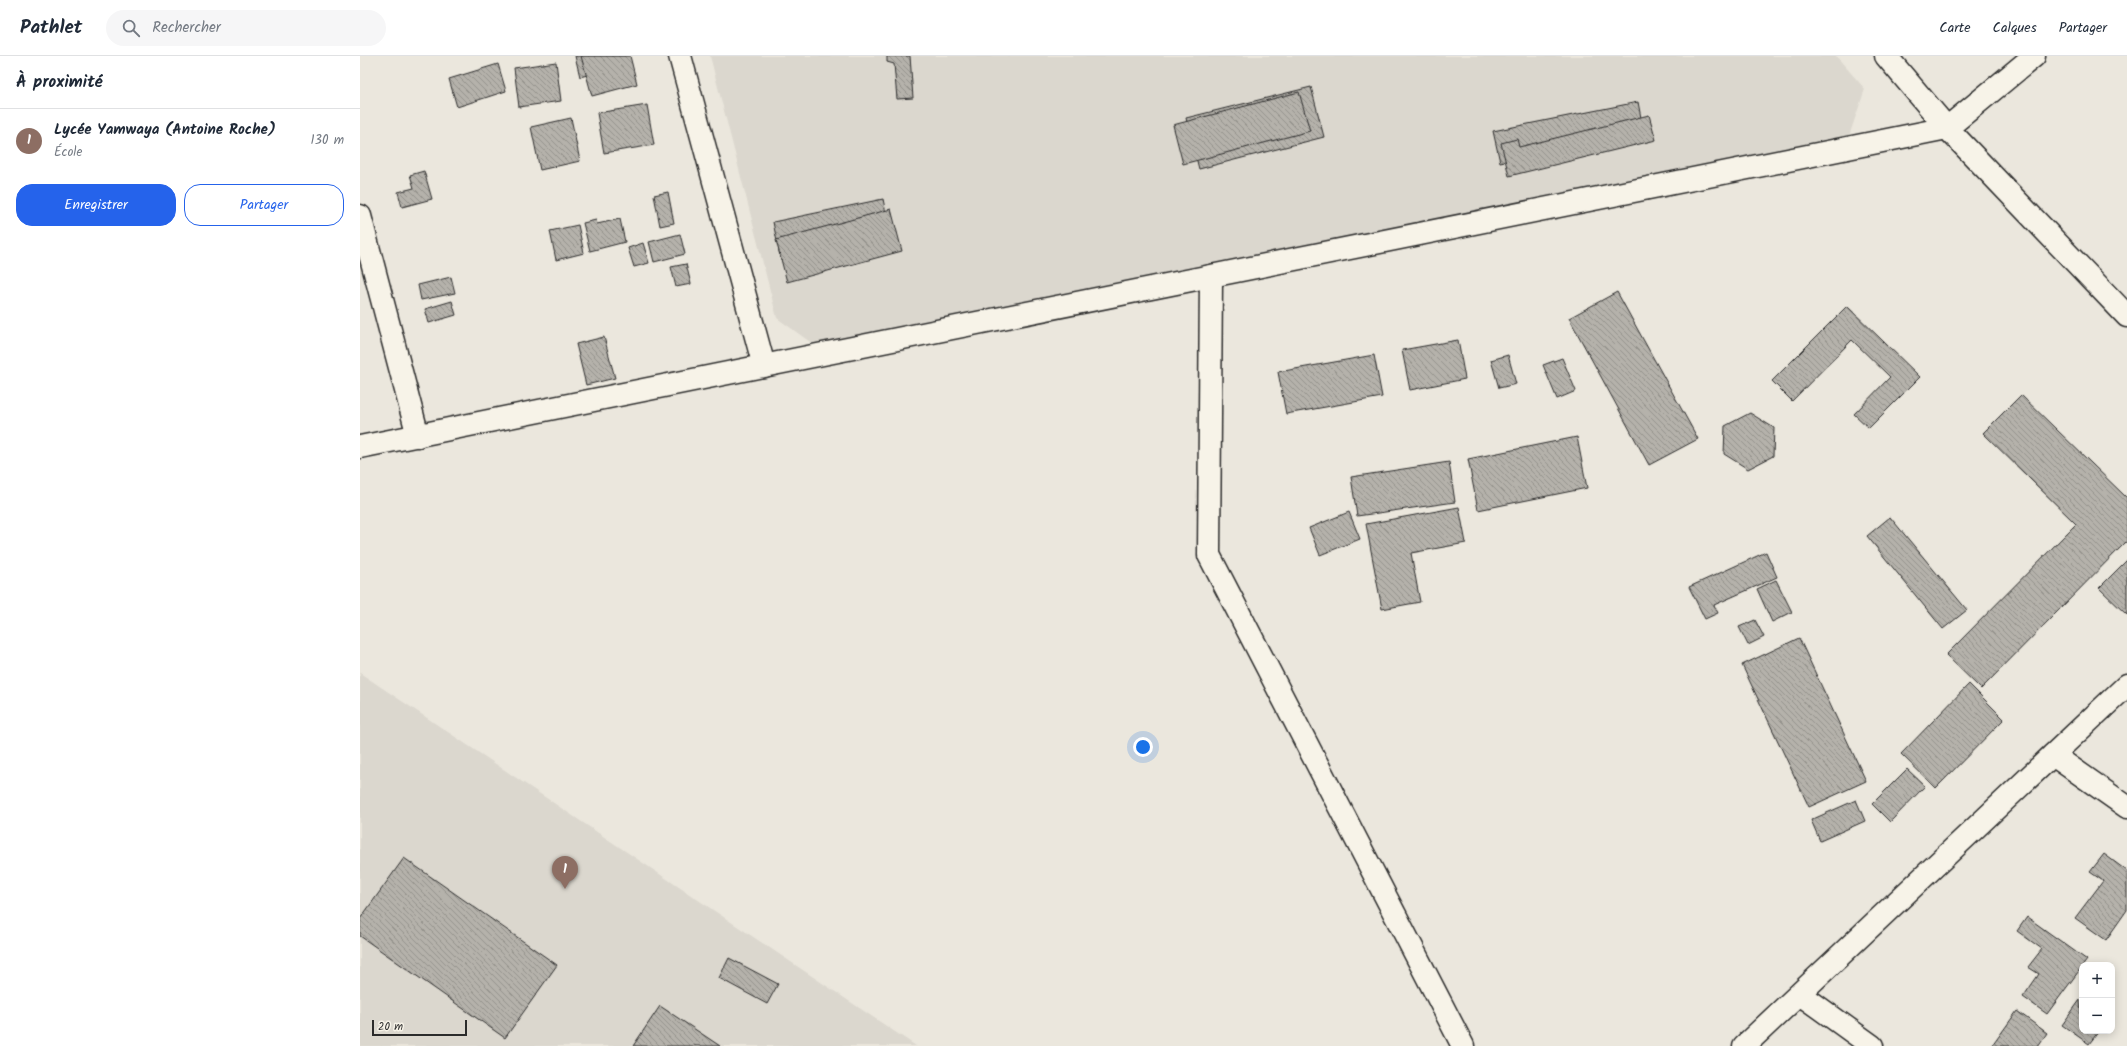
<!DOCTYPE html>
<html lang="fr">
<meta charset="utf-8">
<style>
:root{--surface:#fff;--page:#f6f6f7;--text:#1f2937;--muted:#747a83;--line:#e0e1e3;--accent:#2563eb}
body{margin:0;font-family:Kalam,sans-serif;background:var(--page);color:var(--text)}
.controls{position:absolute;right:12px;bottom:12px;display:grid;overflow:hidden;border-radius:8px;box-shadow:0 2px 10px #0003}
.controls button{width:36px;height:36px;display:grid;place-items:center;padding:0;border:0;border-bottom:1px solid var(--line);background:var(--surface);color:var(--text);font:20px sans-serif}
.scale{position:absolute;left:12px;bottom:10px;width:95px;box-sizing:border-box;padding-left:4px;border:2px solid #2b2b2b;border-top:0;font-size:11px;line-height:14px;white-space:nowrap;color:#2b2b2b;-webkit-text-stroke:3px #f7f3e8;paint-order:stroke}
.you{position:absolute;left:783px;top:691px;width:14px;height:14px;margin:-10px;border:3px solid #fff;border-radius:50%;background:#1a73e8;box-shadow:0 0 0 6px #1a73e833}
.badge{display:grid;place-items:center;width:26px;height:26px;border-radius:50%;background:var(--accent);color:#fff;font-size:13px;font-weight:700}
.pin{position:absolute;translate:-50% -33px;filter:drop-shadow(0 1px 2px #0008)}
.pin::after{content:'';position:absolute;top:21px;width:14px;height:12px;background:inherit;clip-path:polygon(0 0,100% 0,50% 100%)}
.list{margin:0;padding:0;list-style:none}
h2{display:flex;justify-content:space-between;align-items:center;height:52px;margin:0;padding:0 16px;font-size:17px}
h2 small{font-size:13px;font-weight:400;color:var(--muted)}
.list li{display:grid;grid-template-columns:26px 1fr auto;gap:12px;align-items:center;box-sizing:border-box;height:64px;padding:0 16px;border-top:1px solid var(--line)}
.list b{display:block;font-size:15px;white-space:nowrap}
.list p{margin:0;font-size:13px;white-space:nowrap;color:var(--muted)}
.list em{font-size:13px;font-style:normal;color:var(--muted)}
.actions{display:flex;gap:8px;padding:12px 16px}
.actions a{flex:1;padding:9px 0;border:1px solid var(--accent);border-radius:16px;text-align:center;font-size:14px;color:var(--accent)}
.actions .main{background:var(--accent);color:#fff}
.icon{flex:none;width:22px;height:22px;fill:none;stroke:currentColor;stroke-width:2;stroke-linecap:round;stroke-linejoin:round}
.map{position:relative;flex:none;width:1767px;height:990px;overflow:hidden}
header{display:flex;align-items:center;gap:24px;box-sizing:border-box;height:56px;padding:0 20px;background:var(--surface);border-bottom:1px solid var(--line)}
header strong{font-size:19px}
nav{display:flex;gap:22px;margin-inline-start:auto;font-size:14px}
.search{width:280px;height:36px;background:var(--page);display:flex;align-items:center;gap:10px;box-sizing:border-box;padding:0 14px;border-radius:22px;color:var(--muted);font-size:15px}
main{display:flex}
aside{flex:1;background:var(--surface)}
.map>svg:first-child{display:block}
</style>
<header>
<strong>Pathlet</strong>
<div class="search"><svg class="icon" aria-label="search" viewBox="0 0 24 24"><circle cx="10" cy="10" r="6"/><path d="M15 15l6 6"/></svg>Rechercher</div>
<nav><a>Carte</a><a>Calques</a><a>Partager</a></nav>
</header>
<main>
<aside>
<h2>À proximité<small></small></h2>
<ul class="list">
<li><span class="badge" style="background:#8d6e63">1</span><div><b>Lycée Yamwaya (Antoine Roche)</b><p>École</p></div><em>130 m</em></li>
</ul>
<div class="actions"><a class="main">Enregistrer</a><a>Partager</a></div>
</aside>
<div class="map">
<svg width="1767" height="990" viewBox="0 0 1767 990">
<defs>
<pattern id="building-back-hatch" width="6" height="6" patternUnits="userSpaceOnUse"><rect width="6" height="6" fill="#b5b2ab"/><path d="M-1 5l2 2M0 0l6 6M5-1l2 2" fill="none" stroke="#93918b"/></pattern>
</defs>
<rect width="100%" height="100%" fill="#ebe7dd"/>
<filter id="ink" filterUnits="userSpaceOnUse"><feTurbulence type="fractalNoise" baseFrequency=".025" numOctaves="2"/><feDisplacementMap in="SourceGraphic" scale="8" xChannelSelector="R" yChannelSelector="G"/><feConvolveMatrix kernelMatrix="1 2 1 2 8 2 1 2 1" color-interpolation-filters="sRGB"/></filter>
<g filter="url(#ink)">
<g fill="#dbd7ce">
<polygon points="350,0 1476,0 1505,33 1489,80 457,291 417,262"/>
<polygon points="0,617 556,990 0,990 0,880 197,909 44,802 0,863"/>
</g>
<g fill="url(#building-back-hatch)" stroke="#2b2b2b">
<polygon points="215,0 265,0 267,8 220,21"/>
<polygon points="221,0 270,0 277,28 232,40"/>
<polygon points="527,0 550,0 553,42 537,43 534,8 527,6"/>
<polygon points="196,6 201,45 159,51 154,12"/>
<polygon points="138,8 146,35 97,51 89,23"/>
<polygon points="951,31 964,81 839,113 826,62"/>
<polygon points="939,36 950,75 823,108 813,69"/>
<polygon points="1278,46 1284,78 1140,106 1133,75"/>
<polygon points="287,49 294,89 244,97 237,57"/>
<polygon points="1289,59 1296,84 1149,120 1141,87 1157,83 1159,91"/>
<polygon points="211,62 220,105 180,114 171,71"/>
<polygon points="64,115 72,143 42,151 38,136 54,132 50,119"/>
<polygon points="308,136 314,167 300,170 294,139"/>
<polygon points="523,143 531,182 421,205 413,166"/>
<polygon points="531,153 542,195 427,226 416,184"/>
<polygon points="260,163 265,186 230,195 223,167 236,164 237,168"/>
<polygon points="218,169 224,197 196,204 190,175"/>
<polygon points="320,178 325,198 294,206 289,186"/>
<polygon points="283,187 289,207 274,211 268,192"/>
<polygon points="326,208 331,228 316,231 311,211"/>
<polygon points="91,221 95,237 61,244 58,229"/>
<polygon points="1257,236 1338,383 1289,409 1209,262"/>
<polygon points="92,245 96,259 69,267 65,253"/>
<polygon points="1487,250 1560,321 1509,372 1494,358 1530,321 1492,284 1432,345 1412,325"/>
<polygon points="244,281 255,322 226,329 216,288"/>
<polygon points="1098,284 1105,323 1050,334 1042,294"/>
<polygon points="1014,299 1022,341 926,358 918,316"/>
<polygon points="1148,299 1156,328 1139,332 1131,304"/>
<polygon points="1202,302 1216,335 1197,343 1183,309"/>
<polygon points="1661,339 1767,442 1767,485 1621,633 1586,599 1716,468 1623,377"/>
<polygon points="1390,357 1414,372 1413,400 1388,413 1364,398 1365,370"/>
<polygon points="1217,381 1227,432 1118,454 1108,403"/>
<polygon points="1089,406 1095,446 997,460 991,421"/>
<polygon points="1099,451 1106,487 1051,497 1060,546 1022,553 1006,468"/>
<polygon points="989,456 1000,483 960,499 949,472"/>
<polygon points="1530,461 1607,554 1583,573 1507,480"/>
<polygon points="1406,496 1417,521 1354,549 1358,557 1345,563 1329,531"/>
<polygon points="1767,504 1767,559 1739,532"/>
<polygon points="1416,524 1432,556 1412,566 1397,533"/>
<polygon points="1395,564 1404,581 1388,589 1379,571"/>
<polygon points="1439,582 1506,725 1449,751 1382,609"/>
<polygon points="1609,628 1644,663 1576,732 1541,698"/>
<polygon points="1547,713 1565,730 1530,766 1512,748"/>
<polygon points="1496,744 1505,765 1460,785 1451,764"/>
<polygon points="1744,798 1767,815 1767,854 1746,884 1715,862 1743,825 1730,816"/>
<polygon points="44,802 197,909 145,982 0,880 0,863"/>
<polygon points="1667,861 1727,904 1687,958 1663,941 1679,918 1668,911 1682,893 1657,875"/>
<polygon points="369,902 418,928 407,948 359,922"/>
<polygon points="1720,944 1722,975 1739,975 1729,988 1702,969"/>
<polygon points="300,950 360,990 273,990"/>
<polygon points="1657,955 1687,977 1678,990 1632,990"/>
</g>
<g fill="none" stroke-linecap="round" stroke-linejoin="round">
<defs>
<g id="minor">
<polyline points="320,0 404,310"/>
<polyline points="1526,0 1587,72 1767,260"/>
<polyline points="0,160 58,380"/>
<polyline points="851,220 849,499 1103,990"/>
<polyline points="0,391 1587,72 1674,0"/>
<polyline points="1693,699 1767,751"/>
<polyline points="1440,938 1512,990"/>
<polyline points="1384,990 1767,629"/>
</g>
</defs>
<use href="#minor" stroke="#2b2b2b" stroke-width="25"/>
<use href="#minor" stroke="#f7f3e8" stroke-width="22"/>
</g>
</g>
</svg>
<div class="controls">
<button>+</button>
<button>−</button>
</div>
<div class="scale">20 m</div>
<div class="you"></div>
<div class="pin badge" style="left:205px;top:833px;background:#8d6e63">1</div>
</div>
</main>
